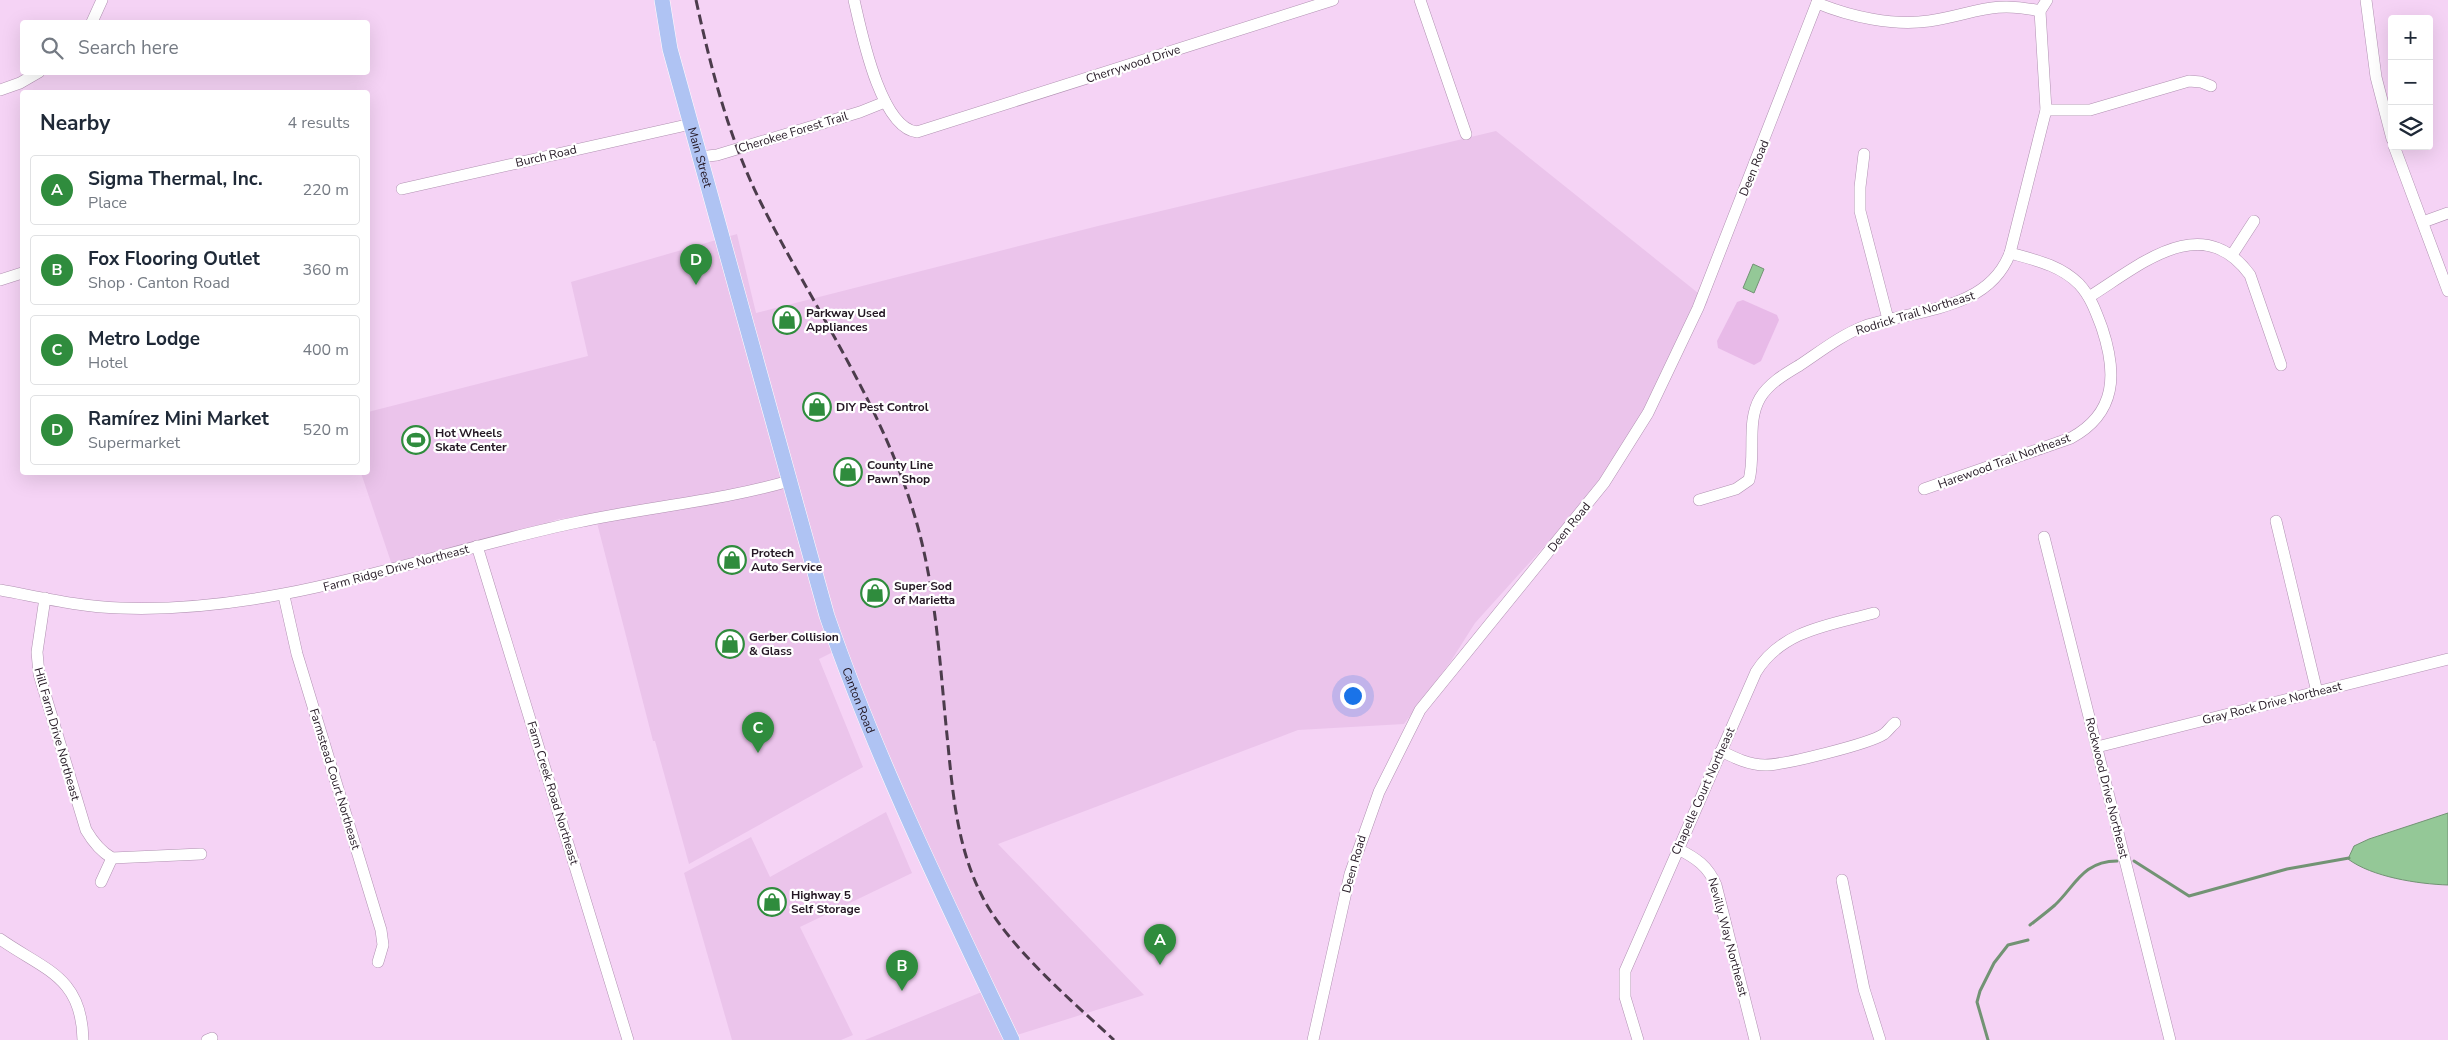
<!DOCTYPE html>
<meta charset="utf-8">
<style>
:root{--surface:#fff;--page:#f2f2f3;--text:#1f2937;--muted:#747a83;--line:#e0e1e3;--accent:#2f8c3d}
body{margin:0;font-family:"Nunito Sans",sans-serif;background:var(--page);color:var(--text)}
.controls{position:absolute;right:15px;top:15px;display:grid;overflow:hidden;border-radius:5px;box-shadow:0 5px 20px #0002}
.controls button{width:45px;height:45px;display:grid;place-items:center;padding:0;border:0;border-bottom:1px solid var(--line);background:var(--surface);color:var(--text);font:25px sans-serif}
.you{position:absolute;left:1352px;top:695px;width:18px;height:18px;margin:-12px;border:4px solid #fff;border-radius:50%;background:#1a73e8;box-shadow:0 0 0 8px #1a73e833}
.badge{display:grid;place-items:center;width:32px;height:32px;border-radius:50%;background:var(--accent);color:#fff;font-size:16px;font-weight:700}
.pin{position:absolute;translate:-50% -41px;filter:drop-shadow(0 1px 2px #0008)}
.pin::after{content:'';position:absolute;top:26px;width:18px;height:15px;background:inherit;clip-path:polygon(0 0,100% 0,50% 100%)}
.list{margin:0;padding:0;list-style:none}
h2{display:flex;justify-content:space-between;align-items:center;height:65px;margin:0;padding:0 20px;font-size:21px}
h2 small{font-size:16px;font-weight:400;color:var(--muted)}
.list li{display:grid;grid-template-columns:32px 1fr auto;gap:15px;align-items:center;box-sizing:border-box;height:70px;margin:0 10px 10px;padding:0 10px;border:1px solid var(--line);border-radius:5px}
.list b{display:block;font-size:19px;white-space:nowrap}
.list p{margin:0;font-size:16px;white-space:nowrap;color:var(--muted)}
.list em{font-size:16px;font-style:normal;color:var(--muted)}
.icon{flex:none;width:28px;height:28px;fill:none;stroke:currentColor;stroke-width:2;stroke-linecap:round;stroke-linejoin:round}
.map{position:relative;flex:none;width:2448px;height:1040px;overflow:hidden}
.search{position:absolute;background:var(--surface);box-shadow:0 5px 20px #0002;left:20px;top:20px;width:350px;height:55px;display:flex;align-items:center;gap:12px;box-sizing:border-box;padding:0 18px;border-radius:5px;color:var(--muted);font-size:19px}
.panel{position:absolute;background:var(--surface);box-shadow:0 5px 20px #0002;left:20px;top:90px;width:350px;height:385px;border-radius:5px}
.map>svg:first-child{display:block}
</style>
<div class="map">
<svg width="2448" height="1040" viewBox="0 0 2448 1040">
<rect width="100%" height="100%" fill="#f5d3f5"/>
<g fill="#ebc4eb">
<polygon points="1496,131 1708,301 1607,477 1475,623 1451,661 1404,724 1298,730 998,844 1144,995 1017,1035 1019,1040 865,1040 989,989 837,650 819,659 863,767 689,864 655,741 653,741 595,515 559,519 393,568 361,473 368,472 368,412 588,356 571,282 737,234 756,313 1098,226"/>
<polygon points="886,812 912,873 800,927 853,1035 841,1040 732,1040 684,873 751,837 770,877"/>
</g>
<polygon fill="#e8bae8" points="1743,300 1777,315 1779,320 1761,361 1754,365 1718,348 1717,341 1737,302"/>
<g fill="#94c897" stroke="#729374">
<polygon points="1753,264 1764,269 1754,293 1743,288"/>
<path d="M 2448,813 L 2448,885 C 2418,884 2372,877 2348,859 L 2354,846 L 2369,839 Z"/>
</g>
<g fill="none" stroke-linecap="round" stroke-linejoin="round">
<g stroke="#729374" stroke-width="3">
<polyline points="2134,861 2189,896 2287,869 2349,858"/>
<path d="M 2030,925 C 2039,918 2047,912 2055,905 C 2075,886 2083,861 2117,861"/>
<polyline points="1988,1040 1977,1002 1980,991 1994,963 2008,945 2028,940"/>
</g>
<defs>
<g id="minor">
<path d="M 854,0 C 861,30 880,128 917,132 L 1333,0"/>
<polyline points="1420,0 1466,134"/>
<polyline points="2366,0 2376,77 2392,139"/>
<path d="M 1817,3 C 1851,17 1893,26 1929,21 C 1975,14 1991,0 2040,11"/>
<polyline points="92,22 102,0"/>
<polyline points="0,90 20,83 39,72"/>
<polyline points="2046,110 2090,110 2189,81 2201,82 2211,86"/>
<polyline points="2394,146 2448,291"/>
<polyline points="1864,154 1860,187 1860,211 1888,319"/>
<polyline points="699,157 717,155 860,112 885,102"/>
<polyline points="402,189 691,124"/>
<polyline points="2423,222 2448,213"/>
<polyline points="2232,255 2254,221"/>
<polyline points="0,280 22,273"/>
<path d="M 2089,297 C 2139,266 2202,209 2250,275 L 2281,365"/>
<path d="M 1924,489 L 2071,438 C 2117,413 2117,373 2102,328 C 2096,312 2091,297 2079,284 C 2060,265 2035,260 2010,253"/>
<path d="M 1699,500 L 1736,489 L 1749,480 C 1756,454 1746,422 1760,398 C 1769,383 1785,374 1800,365 C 1821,351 1841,335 1865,326 C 1917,309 1988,311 2010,253 L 2046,110 L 2040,11 L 2047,0"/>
<polyline points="2276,521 2317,692"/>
<polyline points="2044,537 2170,1040"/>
<polyline points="477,546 628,1040"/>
<path d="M 0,590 C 39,597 80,607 120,608 C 278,614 426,554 578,522 C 647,507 721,501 789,481"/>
<polyline points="284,596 297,654 381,930 383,945 378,962"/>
<path d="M 45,598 L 37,652 L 39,674 L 86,830 C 93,842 100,851 112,858 L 201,854"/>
<polyline points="2097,747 2448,659"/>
<path d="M 1721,751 C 1735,758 1749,765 1765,765 C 1784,765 1869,744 1884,734 C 1888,731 1891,726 1895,723"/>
<path d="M 1678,849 C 1696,858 1708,866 1716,885 L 1755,1040"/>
<polyline points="1842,880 1864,989 1880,1040"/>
<polyline points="101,882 112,858"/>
<path d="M 0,939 C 44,970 82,976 83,1040"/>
<polyline points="207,1040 212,1038"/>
<polyline points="1313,1040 1350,874 1379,792 1420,710 1604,483 1648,413 1698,308 1818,0"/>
<path d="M 1638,1040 L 1625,997 L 1625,971 L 1756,672 C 1782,630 1830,625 1874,613"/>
</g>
<g id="major">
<path id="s1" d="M 662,0 L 670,49 L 827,616 C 877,761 946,901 1012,1040"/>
</g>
</defs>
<use href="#minor" stroke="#b091b1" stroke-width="12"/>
<use href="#major" stroke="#fff" stroke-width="16"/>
<use href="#minor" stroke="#fff" stroke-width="11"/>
<use href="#major" stroke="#afc3f3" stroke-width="15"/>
<path stroke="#4c3c4c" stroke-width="3" stroke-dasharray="10 5" stroke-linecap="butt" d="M 696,0 C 711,69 729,139 761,203 C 813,307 882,404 915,517 C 937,591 940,670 948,745 C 953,797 958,849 982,896 C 1007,946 1073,1002 1114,1040"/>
</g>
<defs>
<symbol id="shop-ring" viewBox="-11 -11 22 22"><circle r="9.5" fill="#fff" stroke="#2f8c3d" stroke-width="1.5"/><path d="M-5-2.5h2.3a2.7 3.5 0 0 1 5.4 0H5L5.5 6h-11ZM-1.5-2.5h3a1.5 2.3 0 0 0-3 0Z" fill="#2f8c3d"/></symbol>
<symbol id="stadium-ring" viewBox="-11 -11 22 22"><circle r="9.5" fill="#fff" stroke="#2f8c3d" stroke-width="1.5"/><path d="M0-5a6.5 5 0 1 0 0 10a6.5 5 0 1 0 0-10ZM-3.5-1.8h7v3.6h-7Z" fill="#2f8c3d"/></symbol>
</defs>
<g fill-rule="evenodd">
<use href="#shop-ring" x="771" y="304" width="32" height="32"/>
<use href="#shop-ring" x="801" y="391" width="32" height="32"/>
<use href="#stadium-ring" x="400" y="424" width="32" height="32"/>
<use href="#shop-ring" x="832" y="456" width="32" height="32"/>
<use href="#shop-ring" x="716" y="544" width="32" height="32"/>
<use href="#shop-ring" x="859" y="577" width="32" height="32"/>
<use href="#shop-ring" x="714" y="628" width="32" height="32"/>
<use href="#shop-ring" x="756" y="886" width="32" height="32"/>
</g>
<g text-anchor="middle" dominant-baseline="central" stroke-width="4.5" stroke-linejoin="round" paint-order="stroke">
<g font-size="12" fill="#231723" stroke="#fff">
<text transform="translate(1133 64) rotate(-18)">Cherrywood Drive</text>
<text transform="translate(793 132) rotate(-17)">Cherokee Forest Trail</text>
<text transform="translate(546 156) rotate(-13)">Burch Road</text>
<text stroke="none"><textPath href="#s1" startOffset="162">Main Street</textPath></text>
<text transform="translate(1754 168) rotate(-68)">Deen Road</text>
<text transform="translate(1915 313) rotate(-17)">Rodrick Trail Northeast</text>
<text transform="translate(2004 461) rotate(-20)">Harewood Trail Northeast</text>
<text transform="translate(1569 527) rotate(-51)">Deen Road</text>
<text transform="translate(396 568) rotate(-15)">Farm Ridge Drive Northeast</text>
<text stroke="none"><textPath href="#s1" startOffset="728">Canton Road</textPath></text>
<text transform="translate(2272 703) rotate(-14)">Gray Rock Drive Northeast</text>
<text transform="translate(57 734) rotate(74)">Hill Farm Drive Northeast</text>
<text transform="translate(335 779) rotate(73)">Farmstead Court Northeast</text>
<text transform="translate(2107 788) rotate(76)">Rockwood Drive Northeast</text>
<text transform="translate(1703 791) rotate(-66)">Chapelle Court Northeast</text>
<text transform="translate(553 793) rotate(73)">Farm Creek Road Northeast</text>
<text transform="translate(1354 864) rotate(-74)">Deen Road</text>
<text transform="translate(1728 937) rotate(75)">Nevilly Way Northeast</text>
</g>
<g font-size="12" font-weight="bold" fill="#231723" stroke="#fff" text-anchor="start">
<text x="806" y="313">Parkway Used<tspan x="806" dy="14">Appliances</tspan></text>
<text x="836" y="407">DIY Pest Control</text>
<text x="435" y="433">Hot Wheels<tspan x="435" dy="14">Skate Center</tspan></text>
<text x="867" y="465">County Line<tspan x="867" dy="14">Pawn Shop</tspan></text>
<text x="751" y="553">Protech<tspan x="751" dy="14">Auto Service</tspan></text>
<text x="894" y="586">Super Sod<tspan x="894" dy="14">of Marietta</tspan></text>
<text x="749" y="637">Gerber Collision<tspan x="749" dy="14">&amp; Glass</tspan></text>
<text x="791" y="895">Highway 5<tspan x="791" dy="14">Self Storage</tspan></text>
</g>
</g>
</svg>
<div class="controls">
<button>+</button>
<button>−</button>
<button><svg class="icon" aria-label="layers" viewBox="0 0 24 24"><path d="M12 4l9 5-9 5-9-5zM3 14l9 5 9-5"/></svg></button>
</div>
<div class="you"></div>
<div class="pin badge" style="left:1160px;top:965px">A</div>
<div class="pin badge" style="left:902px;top:991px">B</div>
<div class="pin badge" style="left:758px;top:753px">C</div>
<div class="pin badge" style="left:696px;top:285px">D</div>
<div class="search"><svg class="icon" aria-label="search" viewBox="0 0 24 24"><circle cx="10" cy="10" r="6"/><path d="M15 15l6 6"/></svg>Search here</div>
<section class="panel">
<h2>Nearby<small>4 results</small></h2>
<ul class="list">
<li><span class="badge">A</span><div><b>Sigma Thermal, Inc.</b><p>Place</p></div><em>220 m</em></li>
<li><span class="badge">B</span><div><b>Fox Flooring Outlet</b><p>Shop · Canton Road</p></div><em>360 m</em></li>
<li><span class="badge">C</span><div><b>Metro Lodge</b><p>Hotel</p></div><em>400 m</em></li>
<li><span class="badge">D</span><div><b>Ramírez Mini Market</b><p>Supermarket</p></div><em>520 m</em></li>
</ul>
</section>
</div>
